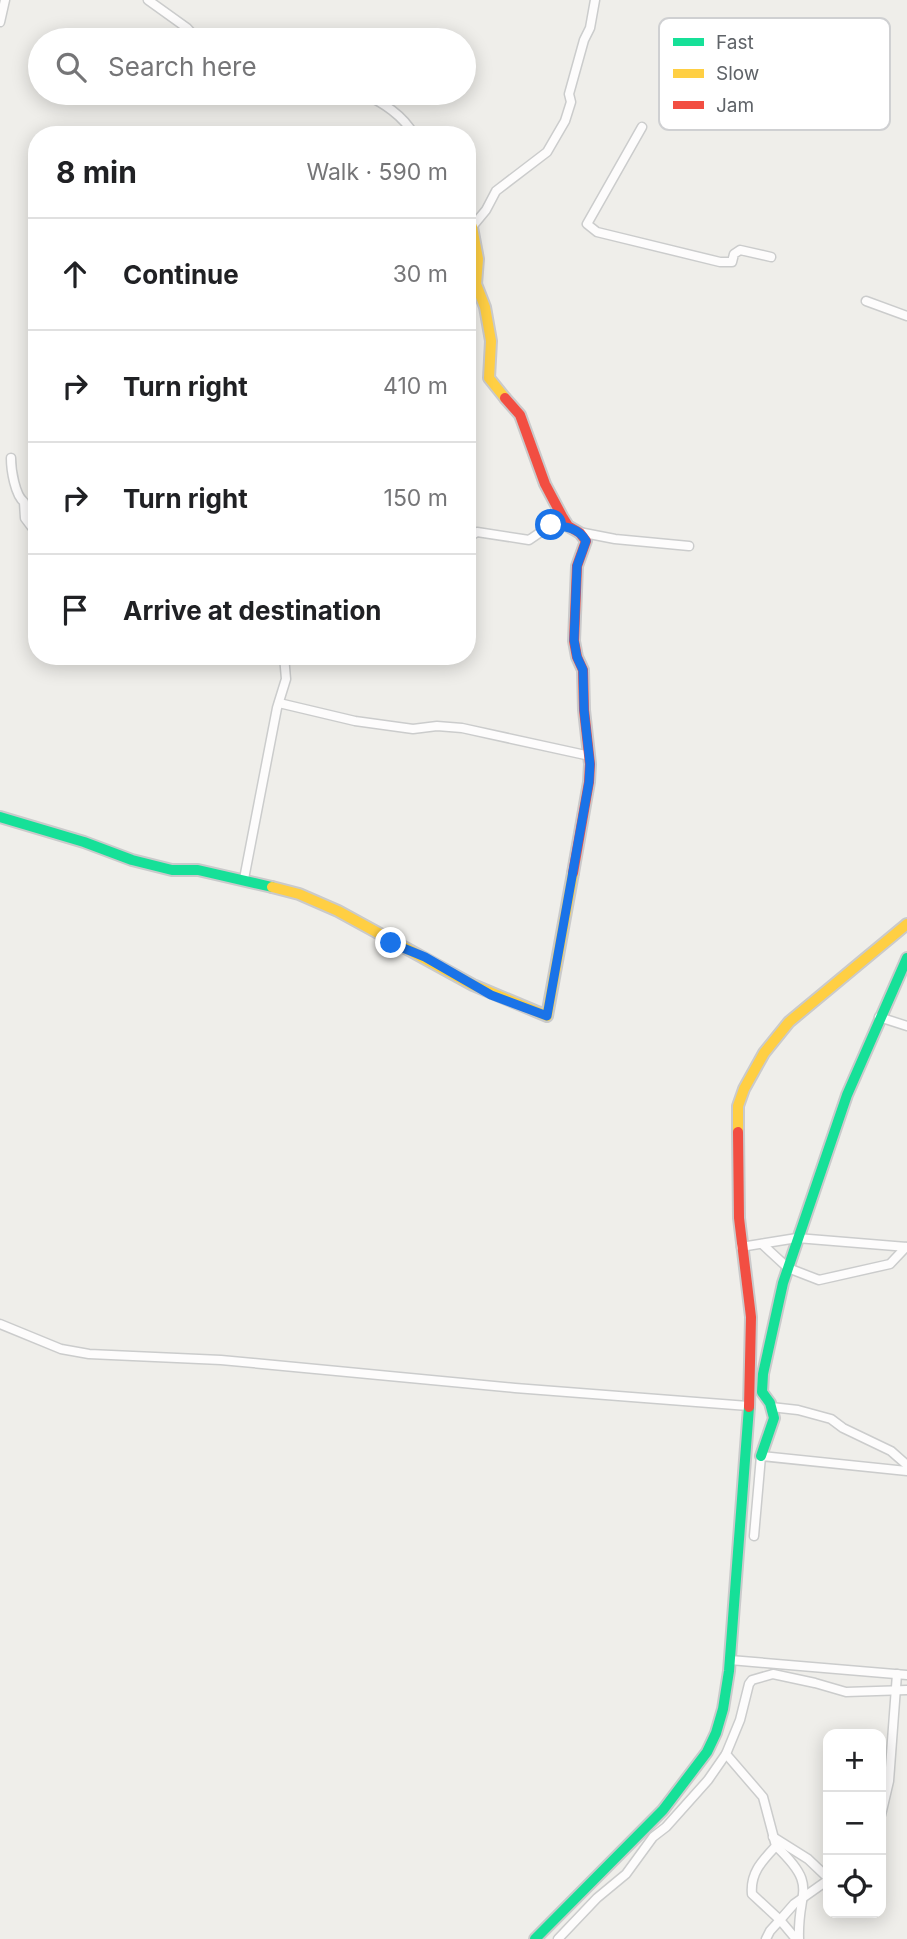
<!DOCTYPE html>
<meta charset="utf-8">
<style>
:root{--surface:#fff;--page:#f6f6f6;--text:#202124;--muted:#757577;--line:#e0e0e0}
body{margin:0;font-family:Inter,sans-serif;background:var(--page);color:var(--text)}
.controls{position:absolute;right:21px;bottom:21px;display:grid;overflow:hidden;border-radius:14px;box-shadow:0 4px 18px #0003}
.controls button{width:63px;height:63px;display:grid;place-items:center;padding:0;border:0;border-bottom:2px solid var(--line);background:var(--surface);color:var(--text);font:35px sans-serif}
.stop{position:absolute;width:21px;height:21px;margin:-16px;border:5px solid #1a73e8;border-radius:50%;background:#fff}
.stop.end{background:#1a73e8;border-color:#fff;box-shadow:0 2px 7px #0008}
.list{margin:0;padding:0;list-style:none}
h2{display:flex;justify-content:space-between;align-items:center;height:91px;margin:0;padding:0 28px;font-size:30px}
h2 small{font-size:23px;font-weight:400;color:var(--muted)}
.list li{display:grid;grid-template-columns:46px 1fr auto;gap:21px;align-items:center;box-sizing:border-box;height:112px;padding:0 28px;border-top:2px solid var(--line)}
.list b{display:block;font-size:26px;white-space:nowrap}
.list em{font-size:23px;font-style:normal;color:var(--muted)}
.icon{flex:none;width:38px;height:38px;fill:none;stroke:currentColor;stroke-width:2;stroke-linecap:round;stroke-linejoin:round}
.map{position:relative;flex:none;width:907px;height:1939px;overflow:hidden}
.search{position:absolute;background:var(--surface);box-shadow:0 4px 18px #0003;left:28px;top:28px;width:448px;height:77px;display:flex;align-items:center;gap:18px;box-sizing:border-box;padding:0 24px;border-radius:38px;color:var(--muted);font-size:26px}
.panel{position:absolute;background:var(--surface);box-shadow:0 4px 18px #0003;left:28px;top:126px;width:448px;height:539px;border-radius:28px}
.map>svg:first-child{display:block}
</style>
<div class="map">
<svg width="907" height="1939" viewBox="0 0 907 1939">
<rect width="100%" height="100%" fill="#efeeea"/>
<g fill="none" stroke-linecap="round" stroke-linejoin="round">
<defs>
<g id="street">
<polyline points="148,0 187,28 198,40"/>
<polyline points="0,22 5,0"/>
<path d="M 363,93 C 383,103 403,115 414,135"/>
<polyline points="642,127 587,224 597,232 720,262 732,262 734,254 740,250 771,257"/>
<polyline points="472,227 486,210 496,191 547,152 565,121 571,102 569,94 584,40 590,28 595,0"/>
<polyline points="866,301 907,316"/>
<path d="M 11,458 C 11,470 15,495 24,502 L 25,518 L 37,534"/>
<polyline points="579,532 615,539 689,546"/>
<polyline points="467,538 477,532 529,540 551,525 568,526"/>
<polyline points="279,703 355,721 413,729 437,726 462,728 590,756"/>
<polyline points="244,879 277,708 286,679 284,656"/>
<polyline points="879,1017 907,1026"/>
<polyline points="762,1244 788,1268 819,1280 890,1264 906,1247"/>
<polyline points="741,1247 797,1238 907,1247"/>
<polyline points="0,1324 61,1349 89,1354 221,1360 515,1388 748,1406"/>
<polyline points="771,1407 798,1410 831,1419 843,1428 891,1451 907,1465"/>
<polyline points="754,1536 761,1456 907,1471"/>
<polyline points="730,1660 907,1675"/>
<polyline points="881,1815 889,1781 897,1674"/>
<polyline points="773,1837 808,1859 828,1878"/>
<path d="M 776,1846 C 820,1888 797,1889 799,1939"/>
<polyline points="558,1939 597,1898 626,1874 653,1837 666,1827 708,1780 726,1754"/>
<path d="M 766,1939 L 770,1931 L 780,1920 L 752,1894 C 750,1873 762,1861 776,1846 L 763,1797 L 726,1754 L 740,1720 L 749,1684 L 752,1680 L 773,1674 L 815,1683 L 846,1692 L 907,1690"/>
<polyline points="796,1939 780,1920 794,1904 828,1880"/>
</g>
<g id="fast">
<polyline points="0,817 84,842 132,860 172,870 198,870 272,887"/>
<polyline points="761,1456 774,1418 770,1403 762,1392 763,1374 783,1283 847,1095 907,958"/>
<polyline points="535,1939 663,1810 707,1752 716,1733 723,1709 729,1671 749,1407"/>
</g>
<g id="slow">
<polyline points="467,214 472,227 478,259 476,284 485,307 491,341 489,378 505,398"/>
<polyline points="272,887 299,894 338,911 473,985 547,1016 573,873"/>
<polyline points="738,1132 738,1106 744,1089 764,1053 789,1022 907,924"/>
</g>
<g id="jam">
<polyline points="505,398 520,415 545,484 563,518 568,526 580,533 586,541 577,566 574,641 577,657 583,670 584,710 590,764 589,782 573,873"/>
<polyline points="738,1132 739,1218 751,1317 749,1407"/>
</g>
</defs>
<use href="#street" stroke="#cbcccc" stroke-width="11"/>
<use href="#fast" stroke="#cacacb" stroke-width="14"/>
<use href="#slow" stroke="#cacacb" stroke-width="14"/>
<use href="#jam" stroke="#cacacb" stroke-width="14"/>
<use href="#street" stroke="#fdfcfc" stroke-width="8"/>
<use href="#fast" stroke="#16e098" stroke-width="10"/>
<use href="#slow" stroke="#ffcf43" stroke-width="10"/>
<use href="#jam" stroke="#f24e42" stroke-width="10"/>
</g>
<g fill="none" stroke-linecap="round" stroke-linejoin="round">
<path stroke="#1a73e8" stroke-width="9" d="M 391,943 L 425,957 L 491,995 L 547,1016 L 589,782 L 590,764 L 584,710 L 583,670 L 577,657 L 574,640 L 577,566 L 586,541 C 579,528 565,526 551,525"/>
</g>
<rect x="659" y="18" width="231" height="112" rx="10" fill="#fff" stroke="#cfd0d2" stroke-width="2"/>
<rect x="673" y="38" width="31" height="8" fill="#16e098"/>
<rect x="673" y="69" width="31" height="9" fill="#ffcf43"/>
<rect x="673" y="101" width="31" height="8" fill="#f24e42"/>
<g font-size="19" fill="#5f6368">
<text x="716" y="49">Fast</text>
<text x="716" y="80">Slow</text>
<text x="716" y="112">Jam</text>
</g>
</svg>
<div class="controls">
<button>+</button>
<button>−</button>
<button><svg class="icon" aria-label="locate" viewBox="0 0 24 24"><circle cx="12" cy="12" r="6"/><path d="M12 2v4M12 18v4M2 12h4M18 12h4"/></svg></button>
</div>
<div class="stop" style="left:551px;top:525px"></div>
<div class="stop end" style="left:391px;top:943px"></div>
<div class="search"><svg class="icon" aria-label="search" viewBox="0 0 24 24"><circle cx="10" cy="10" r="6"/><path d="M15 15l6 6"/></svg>Search here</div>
<section class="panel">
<h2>8 min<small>Walk · 590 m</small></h2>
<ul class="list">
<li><svg class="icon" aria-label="ahead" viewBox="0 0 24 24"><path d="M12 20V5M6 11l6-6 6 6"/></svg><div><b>Continue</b></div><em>30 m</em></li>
<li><svg class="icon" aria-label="right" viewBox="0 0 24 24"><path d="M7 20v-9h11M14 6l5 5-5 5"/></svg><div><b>Turn right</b></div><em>410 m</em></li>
<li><svg class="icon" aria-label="right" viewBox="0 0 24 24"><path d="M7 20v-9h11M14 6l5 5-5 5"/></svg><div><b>Turn right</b></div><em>150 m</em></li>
<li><svg class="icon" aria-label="arrive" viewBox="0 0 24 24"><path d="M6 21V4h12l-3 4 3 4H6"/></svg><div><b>Arrive at destination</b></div></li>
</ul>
</section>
</div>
